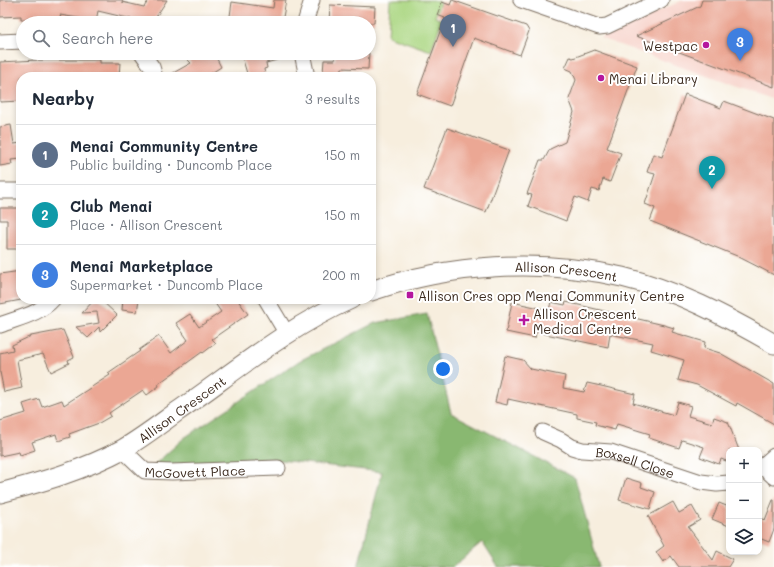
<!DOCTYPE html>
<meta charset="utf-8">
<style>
:root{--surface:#fff;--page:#f6f6f7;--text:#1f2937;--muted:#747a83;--line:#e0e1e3;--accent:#b5179e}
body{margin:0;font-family:Mali,sans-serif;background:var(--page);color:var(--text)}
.controls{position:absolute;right:12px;bottom:12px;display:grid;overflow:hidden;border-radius:8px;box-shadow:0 2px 6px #0003}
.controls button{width:36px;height:36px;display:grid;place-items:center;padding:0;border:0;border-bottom:1px solid var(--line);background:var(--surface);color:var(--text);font:20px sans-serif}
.you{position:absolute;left:443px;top:369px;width:14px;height:14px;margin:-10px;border:3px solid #fff;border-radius:50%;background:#1a73e8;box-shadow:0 0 0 6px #1a73e833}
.badge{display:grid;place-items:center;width:26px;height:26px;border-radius:50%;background:var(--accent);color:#fff;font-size:13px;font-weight:700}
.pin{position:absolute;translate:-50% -33px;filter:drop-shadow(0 1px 2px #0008)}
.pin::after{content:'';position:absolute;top:21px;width:14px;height:12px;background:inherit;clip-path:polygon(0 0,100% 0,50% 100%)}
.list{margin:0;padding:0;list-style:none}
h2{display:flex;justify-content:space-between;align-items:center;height:52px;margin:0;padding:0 16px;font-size:17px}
h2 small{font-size:13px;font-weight:400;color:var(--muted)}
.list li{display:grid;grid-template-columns:26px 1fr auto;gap:12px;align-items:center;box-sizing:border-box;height:60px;padding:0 16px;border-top:1px solid var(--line)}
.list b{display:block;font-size:15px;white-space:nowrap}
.list p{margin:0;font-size:13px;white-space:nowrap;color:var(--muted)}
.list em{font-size:13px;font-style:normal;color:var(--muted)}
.icon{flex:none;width:22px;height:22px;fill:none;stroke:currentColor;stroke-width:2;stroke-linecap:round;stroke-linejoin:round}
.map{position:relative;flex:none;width:774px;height:567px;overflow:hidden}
.search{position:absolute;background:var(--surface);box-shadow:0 2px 6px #0003;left:16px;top:16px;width:360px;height:44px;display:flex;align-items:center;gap:10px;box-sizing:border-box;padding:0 14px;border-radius:22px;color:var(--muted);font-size:15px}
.panel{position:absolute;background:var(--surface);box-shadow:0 2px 6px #0003;left:16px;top:72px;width:360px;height:232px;border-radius:16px}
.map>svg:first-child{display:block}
</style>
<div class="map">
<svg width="774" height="567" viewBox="0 0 774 567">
<rect width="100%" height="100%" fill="#fff"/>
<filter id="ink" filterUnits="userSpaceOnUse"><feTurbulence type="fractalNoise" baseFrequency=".025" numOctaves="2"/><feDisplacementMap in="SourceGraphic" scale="8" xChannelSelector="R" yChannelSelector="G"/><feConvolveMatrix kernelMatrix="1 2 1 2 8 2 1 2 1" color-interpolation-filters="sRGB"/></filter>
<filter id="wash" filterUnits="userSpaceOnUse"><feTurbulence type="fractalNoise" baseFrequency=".012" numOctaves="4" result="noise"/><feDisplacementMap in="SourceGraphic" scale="16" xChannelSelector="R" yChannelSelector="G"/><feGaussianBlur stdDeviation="0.9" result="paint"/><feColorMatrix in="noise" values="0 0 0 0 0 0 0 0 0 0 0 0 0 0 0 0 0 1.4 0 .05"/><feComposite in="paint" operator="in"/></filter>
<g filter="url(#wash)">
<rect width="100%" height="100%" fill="#f7eede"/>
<polygon fill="#f7d1c8" points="683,0 774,0 774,100 600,38"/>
<polygon fill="#acd783" stroke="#748050" points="390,0 434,0 440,2 435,17 442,20 431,51 388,36"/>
<polygon fill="#89b871" stroke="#627148" points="427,314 451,413 575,478 599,567 498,567 482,542 453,567 358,567 382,472 271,459 153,466 184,438 299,361 375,323"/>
<g id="blocks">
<g fill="#eba794">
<polygon points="0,0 123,0 122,2 144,7 149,0 167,0 152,23 134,23 136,20 98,11 96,21 60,15 61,18 37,19 21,19 21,16 0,17"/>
<polygon points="274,0 286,0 282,23 229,23 232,2 273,8"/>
<polygon points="452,0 526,26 529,31 520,55 474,38 450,106 417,94 445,18 437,15 442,2 450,5"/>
<polygon points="702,0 774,0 774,87 636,36 700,6"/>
<polygon points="330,5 375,7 374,23 329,23"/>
<polygon points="594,50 637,66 607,148 621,153 610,182 603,179 599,191 592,189 588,202 575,197 566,221 528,206 532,195 527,194 540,160 544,160 550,149 565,142 574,112 569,99 576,80 572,71 565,68 570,57 573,58"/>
<polygon points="181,53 214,53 221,67 205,77 166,77 191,63"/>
<polygon points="241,53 288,53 288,57 266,63 267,68 264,69 265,75 257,77 248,77"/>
<polygon points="336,53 369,53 368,69 342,68 341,74 323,73 324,60 335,60"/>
<polygon points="38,60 100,60 100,63 120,63 119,77 21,77 21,101 0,102 0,62"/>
<polygon points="685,94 721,108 724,101 774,120 774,275 737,256 650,221 655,208 645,204 655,174 647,172 653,154 662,157"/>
<polygon points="11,125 14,144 21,143 21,159 11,160 12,164 0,166 0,127"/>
<polygon points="447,128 509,150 486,212 424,189"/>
<polygon points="0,208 21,208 21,249 7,249 7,220 0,220"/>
<polygon points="21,271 21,300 0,304 0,274"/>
<polygon points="95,299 100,299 117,315 100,332 99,327 88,338 76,327 99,323 97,312 82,313"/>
<polygon points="123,299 139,299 137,312 122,310"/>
<polygon points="212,299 237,299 248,314 212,339 216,343 203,353 202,352 158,384 159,386 147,395 143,390 109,413 111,416 99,423 69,434 70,437 58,441 56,434 32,442 35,450 20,455 19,452 0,456 0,421 26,413 23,404 39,399 42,407 62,400 64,405 110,375 108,373 140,351 139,350 159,336 171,353 188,340 176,323 190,314 199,327 221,312"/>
<polygon points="512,302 549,310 551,302 565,305 566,302 664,325 674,328 672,332 705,342 704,348 720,353 774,384 774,424 737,403 736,406 697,385 678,380 684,360 651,350 653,343 610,334 608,347 536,332 535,338 506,332"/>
<polygon points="63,330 74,357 68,360 69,363 51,372 43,354 17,360 22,388 4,392 0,372 0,353 13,350 12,345 31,336"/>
<polygon points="505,356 523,360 531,369 565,376 563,388 584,392 587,383 601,386 635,394 633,403 674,415 678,402 691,406 688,416 712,423 714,417 728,422 739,450 729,450 729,462 721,459 719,464 700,457 704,447 682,440 679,448 649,438 650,434 617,424 615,430 595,425 596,422 577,418 577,414 508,399 507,405 495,402"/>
<polygon points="626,478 642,483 641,487 655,492 650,509 619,500"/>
<polygon points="773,500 774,500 774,529 769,542 759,538 759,518 765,520"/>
<polygon points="673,502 679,513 692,506 700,520 688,527 713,560 717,551 733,559 728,567 679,567 671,556 663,562 656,552 664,546 648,516"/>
<polygon points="719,503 729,507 729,526 712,519"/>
</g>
</g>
</g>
<g filter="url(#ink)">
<use href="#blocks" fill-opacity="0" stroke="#7d6f61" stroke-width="1"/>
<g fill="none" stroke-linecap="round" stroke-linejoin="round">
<defs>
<g id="minor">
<polyline points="521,0 599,27 607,26 661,0"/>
<polyline points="305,23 312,0"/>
<polyline points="0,42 23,41"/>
<polyline points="142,53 152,67 155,77"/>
<polyline points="302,53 307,77"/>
<polyline points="0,191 21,191"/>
<polyline points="266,299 287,334"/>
<path d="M 0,325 C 18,318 40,314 53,299"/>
<path id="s1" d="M 543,432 L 561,440 L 572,447 L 582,450 L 611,452 L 701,482 L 717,484 L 729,483"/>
<path id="s2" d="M 122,449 L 145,471 L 172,472 L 278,468"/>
<polyline points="763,467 774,477"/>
<polyline points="759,469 774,456"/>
</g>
<g id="tertiary">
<path id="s3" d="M 371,291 C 451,264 539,258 622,277 C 676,290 726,316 774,344"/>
<path id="s4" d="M 0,493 C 42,482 84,470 123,449 C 142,438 160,424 178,411 C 234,372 288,327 351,299"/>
</g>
</defs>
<use href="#minor" stroke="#7d6f61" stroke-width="17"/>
<use href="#tertiary" stroke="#7d6f61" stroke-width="21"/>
<use href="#minor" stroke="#fff" stroke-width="15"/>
<use href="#tertiary" stroke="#fff" stroke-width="19"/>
</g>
</g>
<g fill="#b5179e" stroke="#fff" stroke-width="1.5">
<circle cx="706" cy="45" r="4"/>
<circle cx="601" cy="78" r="4"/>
<rect x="406" y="291" width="8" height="8" rx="2"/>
<path d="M522 314h4v4h4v4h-4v4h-4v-4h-4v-4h4z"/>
</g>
<g text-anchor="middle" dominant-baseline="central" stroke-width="4" stroke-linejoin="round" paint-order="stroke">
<g font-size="13" fill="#3b2a1e" stroke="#fff" text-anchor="start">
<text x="698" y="45" text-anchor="end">Westpac</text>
<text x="609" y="78">Menai Library</text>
<text x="418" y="295">Allison Cres opp Menai Community Centre</text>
<text x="533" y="313">Allison Crescent<tspan x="533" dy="15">Medical Centre</tspan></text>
</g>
<g font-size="13" fill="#3b2a1e" stroke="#fff">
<text stroke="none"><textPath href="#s3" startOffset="198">Allison Crescent</textPath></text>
<text stroke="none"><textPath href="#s4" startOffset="202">Allison Crescent</textPath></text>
<text stroke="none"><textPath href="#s1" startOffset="98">Boxsell Close</textPath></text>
<text stroke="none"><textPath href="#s2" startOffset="82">McGovett Place</textPath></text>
</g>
</g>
</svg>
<div class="controls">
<button>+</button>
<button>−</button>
<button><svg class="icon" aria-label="layers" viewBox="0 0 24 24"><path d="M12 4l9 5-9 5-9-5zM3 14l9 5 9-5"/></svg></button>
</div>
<div class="you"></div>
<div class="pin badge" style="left:453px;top:47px;background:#5c6f8a">1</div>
<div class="pin badge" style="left:712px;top:189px;background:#0f9aa8">2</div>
<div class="pin badge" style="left:740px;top:61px;background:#3f7fe0">3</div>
<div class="search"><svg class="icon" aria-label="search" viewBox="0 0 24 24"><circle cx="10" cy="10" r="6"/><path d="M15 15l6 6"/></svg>Search here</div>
<section class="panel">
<h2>Nearby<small>3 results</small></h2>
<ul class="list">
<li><span class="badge" style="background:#5c6f8a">1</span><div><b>Menai Community Centre</b><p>Public building · Duncomb Place</p></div><em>150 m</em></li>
<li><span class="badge" style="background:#0f9aa8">2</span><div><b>Club Menai</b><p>Place · Allison Crescent</p></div><em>150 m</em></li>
<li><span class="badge" style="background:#3f7fe0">3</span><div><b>Menai Marketplace</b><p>Supermarket · Duncomb Place</p></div><em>200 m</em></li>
</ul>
</section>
</div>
